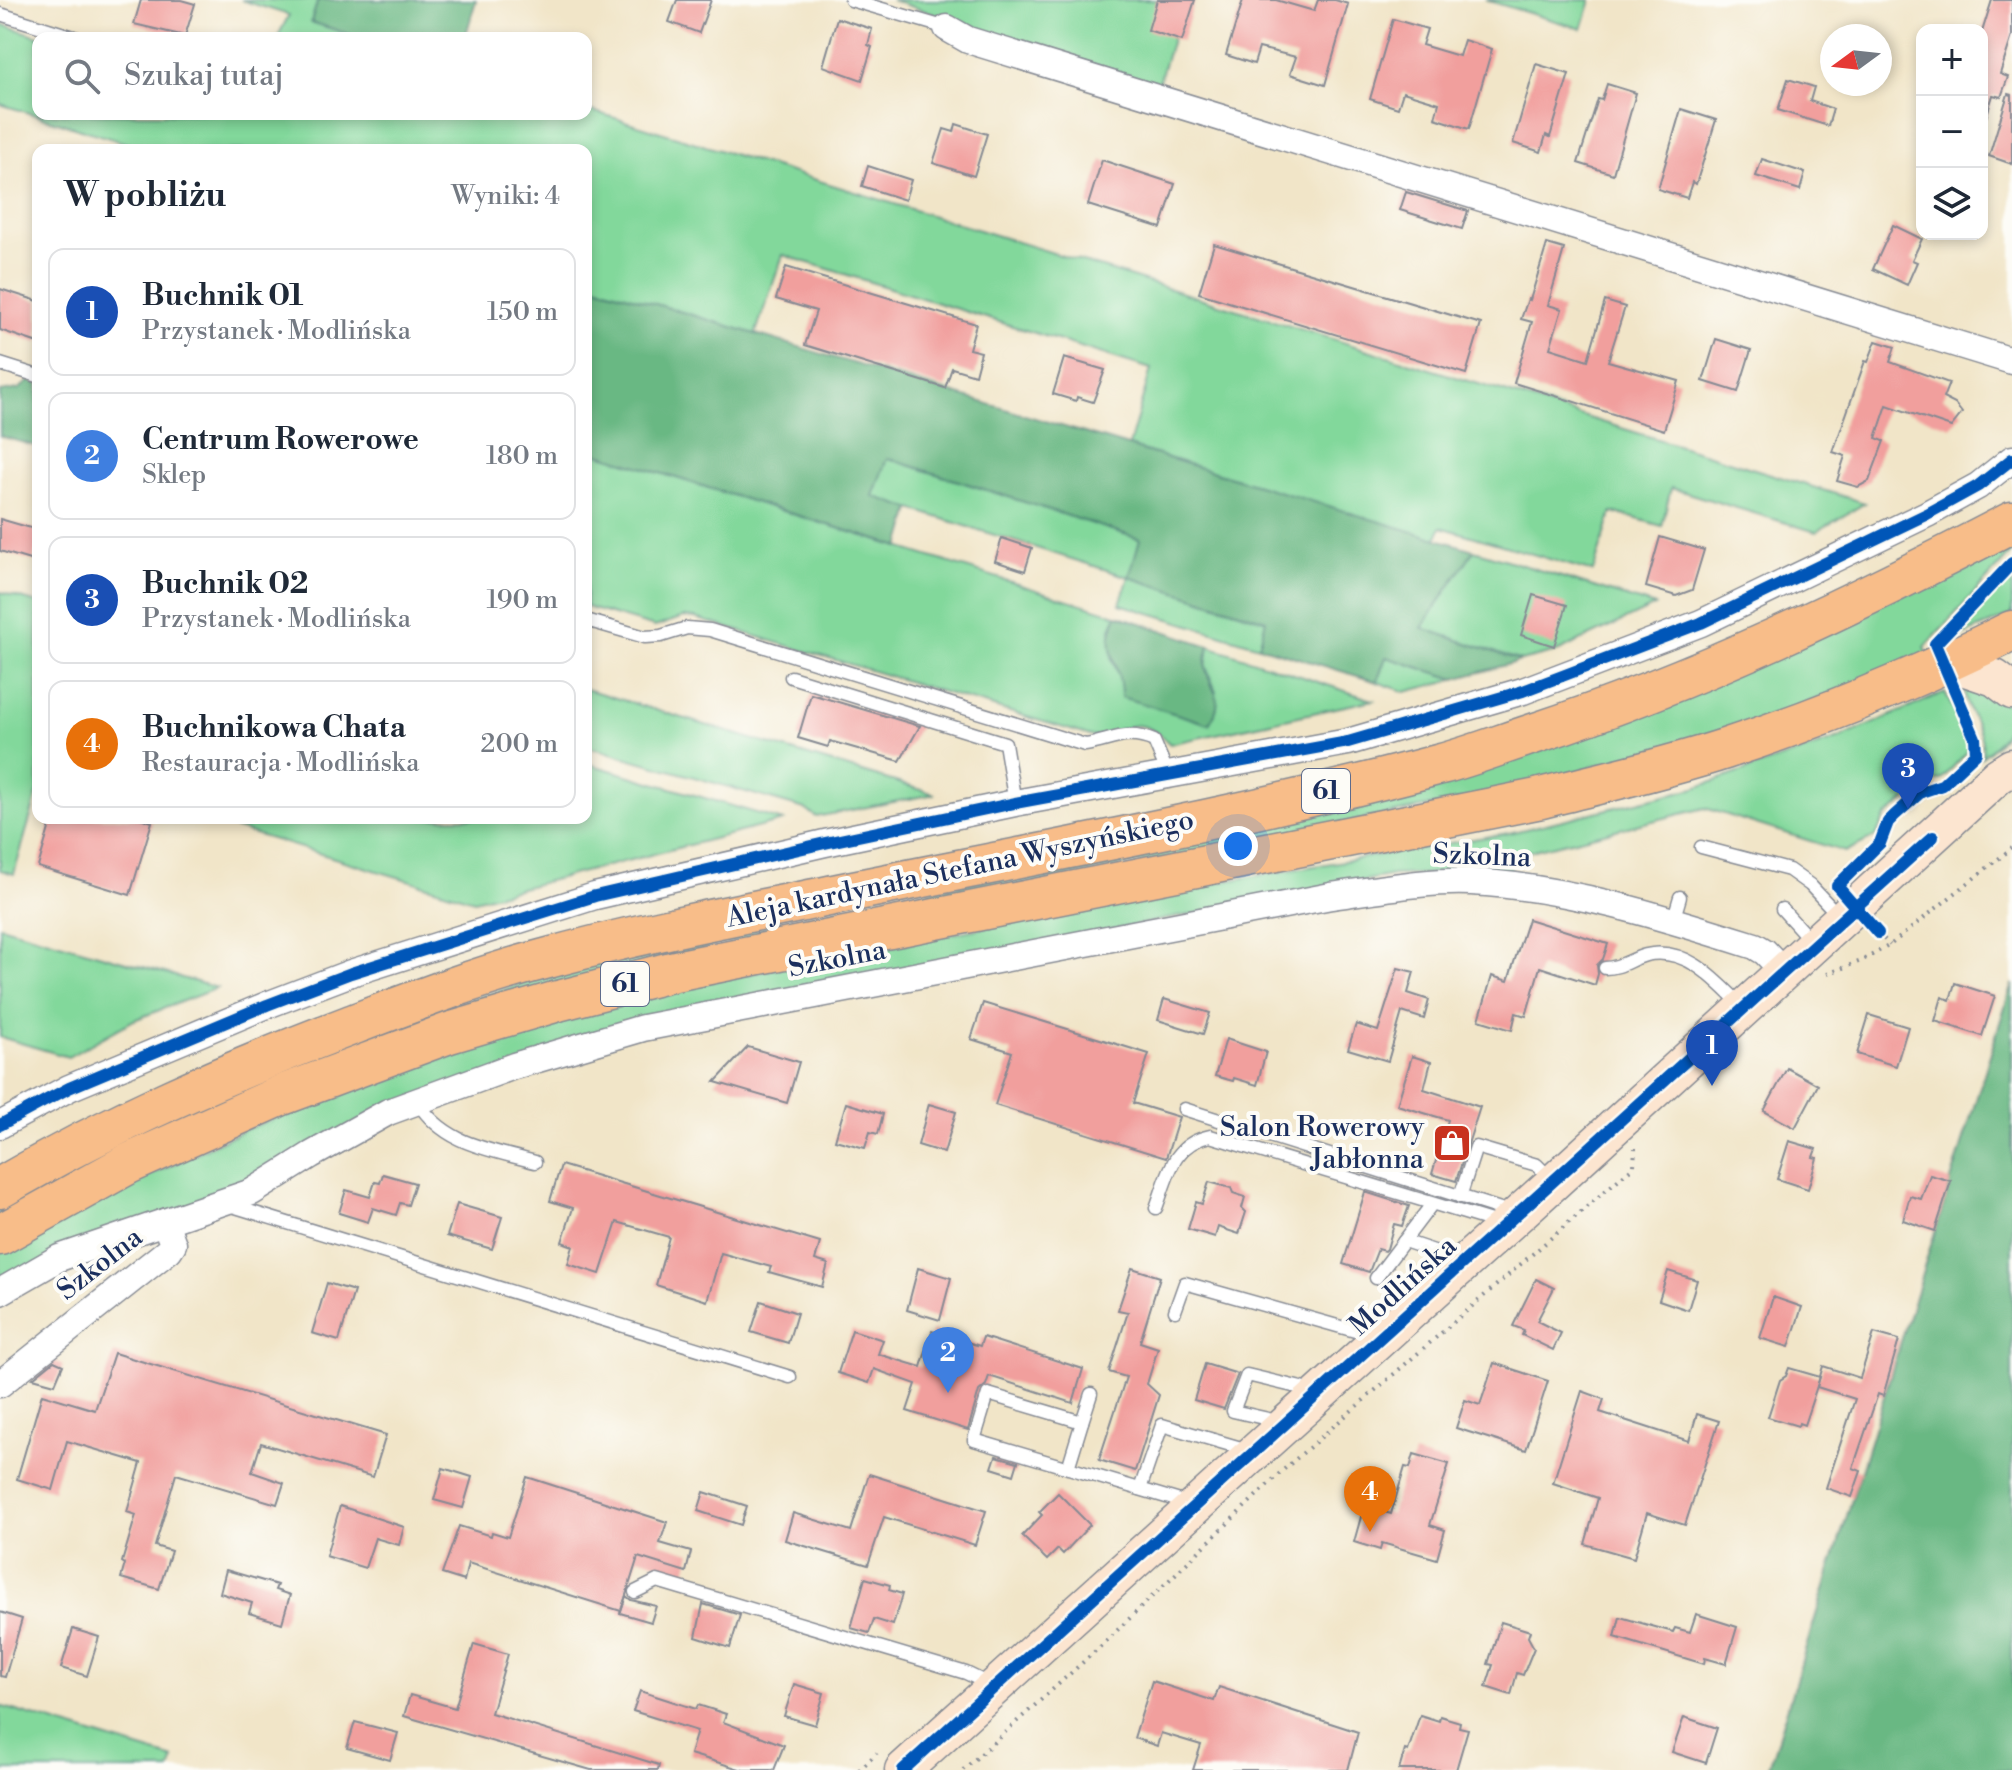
<!DOCTYPE html>
<html lang="pl">
<meta charset="utf-8">
<style>
:root{--surface:#fff;--page:#f6f6f7;--text:#1f2937;--muted:#747a83;--line:#e0e1e3;--accent:#2563eb}
body{margin:0;font-family:"Libre Bodoni",serif;background:var(--page);color:var(--text)}
.controls{position:absolute;right:24px;top:24px;display:grid;overflow:hidden;border-radius:16px;box-shadow:0 4px 12px #0003}
.controls button{width:72px;height:72px;display:grid;place-items:center;padding:0;border:0;border-bottom:2px solid var(--line);background:var(--surface);color:var(--text);font:40px sans-serif}
.compass{position:absolute;left:1820px;top:24px;width:72px;height:72px;border-radius:50%;background:var(--surface);box-shadow:0 4px 12px #0003;rotate:255deg}
.you{position:absolute;left:1238px;top:846px;width:28px;height:28px;margin:-20px;border:6px solid #fff;border-radius:50%;background:#1a73e8;box-shadow:0 0 0 12px #1a73e833}
.badge{display:grid;place-items:center;width:52px;height:52px;border-radius:50%;background:var(--accent);color:#fff;font-size:26px;font-weight:700}
.pin{position:absolute;translate:-50% -66px;filter:drop-shadow(0 2px 4px #0008)}
.pin::after{content:'';position:absolute;top:42px;width:28px;height:24px;background:inherit;clip-path:polygon(0 0,100% 0,50% 100%)}
.list{margin:0;padding:0;list-style:none}
h2{display:flex;justify-content:space-between;align-items:center;height:104px;margin:0;padding:0 32px;font-size:34px}
h2 small{font-size:26px;font-weight:400;color:var(--muted)}
.list li{display:grid;grid-template-columns:52px 1fr auto;gap:24px;align-items:center;box-sizing:border-box;height:128px;margin:0 16px 16px;padding:0 16px;border:2px solid var(--line);border-radius:16px}
.list b{display:block;font-size:30px;white-space:nowrap}
.list p{margin:0;font-size:26px;white-space:nowrap;color:var(--muted)}
.list em{font-size:26px;font-style:normal;color:var(--muted)}
.icon{flex:none;width:44px;height:44px;fill:none;stroke:currentColor;stroke-width:2;stroke-linecap:round;stroke-linejoin:round}
.map{position:relative;flex:none;width:2012px;height:1770px;overflow:hidden}
.search{position:absolute;background:var(--surface);box-shadow:0 4px 12px #0003;left:32px;top:32px;width:560px;height:88px;display:flex;align-items:center;gap:20px;box-sizing:border-box;padding:0 28px;border-radius:16px;color:var(--muted);font-size:30px}
.panel{position:absolute;background:var(--surface);box-shadow:0 4px 12px #0003;left:32px;top:144px;width:560px;height:680px;border-radius:16px}
.map>svg:first-child{display:block}
</style>
<div class="map">
<svg width="2012" height="1770" viewBox="0 0 2012 1770">
<rect width="100%" height="100%" fill="#fdfcf7"/>
<filter id="ink" filterUnits="userSpaceOnUse"><feTurbulence type="fractalNoise" baseFrequency=".0125" numOctaves="2"/><feDisplacementMap in="SourceGraphic" scale="16" xChannelSelector="R" yChannelSelector="G"/><feConvolveMatrix kernelMatrix="1 2 1 2 8 2 1 2 1" color-interpolation-filters="sRGB"/></filter>
<filter id="wash" filterUnits="userSpaceOnUse"><feTurbulence type="fractalNoise" baseFrequency=".006" numOctaves="4" result="noise"/><feDisplacementMap in="SourceGraphic" scale="32" xChannelSelector="R" yChannelSelector="G"/><feGaussianBlur stdDeviation="1.8" result="paint"/><feColorMatrix in="noise" values="0 0 0 0 0 0 0 0 0 0 0 0 0 0 0 0 0 1.4 0 .05"/><feComposite in="paint" operator="in"/></filter>
<g filter="url(#wash)">
<rect width="100%" height="100%" fill="#f1e5c8"/>
<g fill="#82d89b" stroke="#4e847c" stroke-width="2">
<polygon points="241,0 318,0 311,22 361,38 277,38 289,15"/>
<polygon points="891,0 1184,0 1158,85"/>
<polygon points="1486,0 1591,0 1582,29"/>
<polygon points="0,24 45,38 38,38 38,114 288,114 295,116 297,114 586,114 586,109 1865,503 1816,532 1671,488 1662,526 1612,512 1593,572 1441,527 1436,540 1129,446 1151,369 783,255 755,335 586,283 586,150 148,150 0,104"/>
<path d="M 586,450 L 1117,615 L 1111,628 L 1112,660 L 1121,680 L 1121,696 L 1216,691 L 1206,667 L 1209,646 L 1373,700 L 1170,744 C 1138,712 1130,730 1094,737 L 695,618 L 684,617 L 655,627 L 586,607 Z"/>
<polygon points="886,458 1140,539 1130,577 1267,621 1259,646 1120,604 1129,577 873,497"/>
<polygon points="2012,539 2012,552 1925,647 1928,655 1777,715 1499,793 717,944 0,1217 0,1203 90,1154 381,1028 565,970 1349,802"/>
<polygon points="1474,550 1655,606 1557,652 1521,661 1422,628"/>
<polygon points="2012,573 2012,615 1946,642"/>
<polygon points="0,592 38,603 38,791 14,874 0,870"/>
<polygon points="1386,657 1455,679 1406,692 1377,682"/>
<path d="M 1965,683 L 2011,706 C 2012,731 1999,742 1982,757 C 1987,728 1961,711 1965,683 Z"/>
<polygon points="586,689 935,794 816,817 805,809 586,746"/>
<polygon points="1945,692 1969,743 1968,751 1941,780 1928,783 1885,817 1875,837 1845,852 1705,808 1514,855 1510,871 1393,875 645,1021 275,1166 228,1190 0,1281 0,1252 43,1227 244,1130 481,1041 641,995 1190,887 1509,833 1695,788 1840,738"/>
<polygon points="586,763 783,821 474,900 201,818 586,818"/>
<polygon points="0,926 217,988 134,1020 68,1057 0,1037"/>
<polygon points="0,1706 174,1759 170,1770 0,1770"/>
</g>
<g fill="#69b883" stroke="#427470" stroke-width="2">
<polygon points="318,0 476,0 465,38 361,38 311,22"/>
<polygon points="586,283 1474,550 1422,628 1521,661 1455,679 1386,657 1377,682 1259,646 1266,620 1129,577 1140,539 887,458 873,496 911,509 900,547 586,450"/>
<polygon points="29,381 38,384 38,447 0,436 0,392 19,389"/>
<path d="M 1117,615 L 1209,646 C 1207,655 1204,664 1207,673 C 1215,696 1225,700 1209,724 L 1121,697 C 1122,662 1100,653 1117,615 Z"/>
<polygon points="2012,984 2012,1770 1768,1770"/>
</g>
<g id="blocks">
<g fill="#f19f9d">
<polygon points="141,0 181,0 195,4 185,36 134,24"/>
<polygon points="677,0 711,0 699,33 669,22"/>
<polygon points="1157,0 1195,0 1182,41 1148,30"/>
<polygon points="1243,0 1276,0 1314,11 1318,0 1335,0 1348,4 1325,85 1290,74 1296,57 1259,48 1254,64 1226,55"/>
<polygon points="1992,0 2012,0 2012,36 2000,74 2008,77 2001,97 1993,95 1986,118 1982,118 1982,32"/>
<polygon points="837,18 872,29 868,45 872,47 862,80 823,66"/>
<polygon points="1393,19 1427,29 1422,45 1459,56 1464,40 1492,49 1469,129 1435,118 1439,103 1403,92 1398,108 1370,99"/>
<polygon points="1536,64 1569,74 1550,137 1546,135 1541,152 1513,143"/>
<polygon points="1788,79 1814,87 1810,101 1833,109 1828,126 1778,110"/>
<polygon points="1607,84 1636,93 1613,174 1578,163 1598,99 1602,100"/>
<polygon points="2008,94 2012,95 2012,164 1989,156"/>
<polygon points="1681,109 1716,120 1696,184 1692,182 1687,198 1658,189"/>
<polygon points="956,124 987,134 974,176 933,163 944,129 954,132"/>
<polygon points="1762,159 1805,173 1800,190 1756,176"/>
<polygon points="1102,160 1175,184 1161,228 1088,205"/>
<polygon points="868,166 911,180 905,200 862,186"/>
<polygon points="1406,192 1468,211 1462,229 1400,210"/>
<polygon points="1893,225 1922,239 1912,260 1917,262 1907,285 1873,269"/>
<polygon points="1214,244 1481,324 1466,374 1199,293"/>
<polygon points="1547,244 1564,249 1548,305 1562,309 1550,348 1588,360 1605,301 1625,307 1608,361 1679,381 1664,430 1514,383 1532,322 1521,319 1528,299 1530,300"/>
<polygon points="786,267 976,324 969,349 981,352 975,375 952,368 945,388 805,345 816,311 776,299"/>
<polygon points="0,289 38,301 38,343 0,330"/>
<polygon points="1716,339 1751,350 1738,392 1703,381"/>
<polygon points="1876,341 1895,347 1890,362 1949,383 1943,398 1955,404 1962,413 1951,427 1887,405 1876,438 1884,441 1869,481 1858,487 1837,481 1845,456 1833,452 1865,361 1868,362"/>
<polygon points="1064,358 1105,370 1093,402 1077,397 1076,401 1053,394"/>
<polygon points="0,519 38,530 38,545 33,561 0,551"/>
<polygon points="1660,537 1704,550 1692,590 1676,596 1646,587"/>
<polygon points="1002,538 1032,548 1025,571 995,561"/>
<polygon points="1533,595 1567,605 1554,646 1521,635"/>
<polygon points="811,694 916,725 920,726 900,761 830,741 828,747 798,738"/>
<polygon points="52,818 140,818 152,822 130,895 38,867"/>
<polygon points="1528,919 1608,944 1603,959 1597,965 1598,974 1595,985 1540,967 1526,1016 1516,1013 1512,1030 1479,1020 1492,976 1508,981"/>
<polygon points="1398,968 1414,972 1408,993 1429,1000 1424,1019 1402,1012 1388,1061 1348,1049 1356,1024 1378,1031"/>
<polygon points="1955,983 1995,996 1982,1036 1935,1021 1942,997 1950,1000"/>
<polygon points="1164,999 1210,1013 1203,1034 1158,1020"/>
<polygon points="983,1003 1149,1054 1133,1103 1179,1117 1166,1158 995,1105 1012,1052 971,1039"/>
<polygon points="1869,1015 1908,1027 1896,1066 1857,1054"/>
<polygon points="1226,1039 1266,1052 1257,1085 1234,1078 1233,1081 1215,1076"/>
<polygon points="748,1047 799,1062 787,1103 715,1082"/>
<polygon points="1412,1056 1431,1062 1424,1089 1480,1107 1456,1181 1432,1174 1448,1120 1397,1105"/>
<polygon points="1787,1068 1818,1085 1795,1128 1764,1111"/>
<polygon points="846,1103 883,1114 878,1134 870,1132 865,1148 835,1140"/>
<polygon points="929,1104 956,1112 944,1153 918,1145"/>
<polygon points="1789,1141 1816,1149 1813,1157 1817,1158 1808,1189 1777,1179"/>
<polygon points="561,1165 820,1243 815,1260 828,1264 822,1287 769,1272 771,1267 721,1253 707,1301 656,1285 669,1237 617,1222 600,1274 568,1264 573,1246 562,1242 573,1208 550,1201"/>
<polygon points="383,1174 415,1183 408,1205 400,1203 396,1215 373,1208 368,1222 339,1213 346,1190 370,1197 375,1182 380,1183"/>
<polygon points="1930,1175 1951,1181 1935,1231 1903,1220 1910,1196 1921,1199"/>
<polygon points="1209,1182 1231,1188 1233,1193 1245,1197 1242,1208 1246,1212 1239,1234 1218,1227 1215,1237 1188,1229 1196,1202 1202,1204"/>
<polygon points="1365,1192 1409,1206 1402,1226 1394,1224 1387,1249 1385,1251 1378,1249 1369,1272 1343,1264"/>
<polygon points="457,1204 502,1217 492,1249 447,1236"/>
<polygon points="918,1268 951,1278 940,1320 907,1310"/>
<polygon points="1132,1268 1160,1277 1140,1342 1158,1348 1147,1384 1159,1395 1135,1471 1099,1460 1126,1377 1109,1372 1128,1312 1118,1310"/>
<polygon points="1668,1271 1697,1280 1688,1310 1659,1300"/>
<polygon points="1536,1279 1554,1288 1537,1321 1561,1333 1553,1350 1522,1335 1524,1330 1513,1326"/>
<polygon points="327,1283 354,1291 339,1341 312,1333"/>
<polygon points="1773,1297 1802,1307 1789,1347 1760,1338"/>
<polygon points="761,1301 797,1313 788,1343 751,1332"/>
<polygon points="852,1330 883,1340 878,1354 921,1367 932,1331 980,1346 983,1337 1083,1369 1073,1403 989,1376 986,1385 979,1391 968,1430 907,1411 916,1384 874,1369 869,1383 838,1373"/>
<polygon points="1874,1333 1899,1340 1883,1396 1878,1394 1853,1468 1861,1471 1852,1497 1826,1488 1855,1399 1817,1387 1823,1366 1860,1378"/>
<polygon points="114,1353 386,1435 373,1477 261,1443 252,1472 284,1483 277,1504 176,1474 155,1546 171,1551 159,1589 121,1578 125,1564 122,1562 136,1515 127,1512 141,1463 67,1441 53,1490 17,1479 42,1394 95,1410"/>
<polygon points="54,1361 63,1365 55,1384 33,1378"/>
<polygon points="1494,1363 1548,1381 1526,1450 1456,1428 1465,1400 1480,1405"/>
<polygon points="1205,1364 1238,1374 1224,1409 1194,1400"/>
<polygon points="1789,1368 1820,1377 1804,1425 1799,1423 1798,1426 1768,1417 1780,1380 1786,1376"/>
<polygon points="1582,1391 1604,1399 1600,1412 1689,1441 1697,1414 1719,1421 1685,1525 1647,1513 1634,1558 1585,1544 1598,1498 1553,1483"/>
<polygon points="1414,1454 1449,1464 1430,1525 1445,1530 1437,1559 1382,1543 1380,1550 1354,1542 1364,1506 1391,1514 1405,1467 1410,1468"/>
<polygon points="996,1456 1018,1462 1014,1475 992,1468"/>
<polygon points="443,1468 472,1477 463,1508 434,1500"/>
<polygon points="869,1474 986,1511 975,1545 884,1517 868,1565 785,1540 793,1513 851,1531"/>
<polygon points="527,1477 667,1522 660,1543 691,1552 686,1572 638,1557 621,1611 468,1563 464,1581 442,1574 459,1526 491,1536 492,1532 508,1537"/>
<polygon points="704,1492 747,1506 741,1525 698,1511"/>
<polygon points="1058,1493 1090,1525 1063,1554 1058,1549 1047,1560 1022,1536 1042,1515 1039,1512"/>
<polygon points="340,1506 404,1527 399,1545 375,1538 365,1568 326,1556"/>
<polygon points="226,1570 277,1585 275,1590 290,1595 282,1623 249,1613 252,1603 220,1593"/>
<polygon points="865,1578 890,1585 889,1590 902,1594 893,1625 874,1619 869,1633 851,1628"/>
<polygon points="626,1596 631,1600 656,1606 651,1622 620,1613"/>
<polygon points="703,1604 740,1615 730,1648 696,1637"/>
<polygon points="0,1612 22,1619 5,1677 0,1676"/>
<polygon points="1696,1614 1737,1627 1726,1664 1705,1658 1704,1664 1615,1637 1620,1617 1673,1632 1675,1628 1690,1632"/>
<polygon points="1501,1622 1530,1631 1528,1637 1534,1648 1523,1675 1517,1673 1511,1695 1486,1687 1493,1665 1488,1664"/>
<polygon points="73,1629 99,1637 87,1676 61,1668"/>
<polygon points="474,1644 508,1654 491,1713 659,1765 658,1770 591,1770 404,1716 410,1695 455,1708"/>
<polygon points="1152,1681 1214,1701 1219,1687 1358,1732 1348,1770 1193,1770 1201,1745 1161,1733 1157,1746 1134,1738"/>
<polygon points="794,1684 824,1693 815,1725 784,1716"/>
<polygon points="640,1691 696,1709 698,1705 726,1714 723,1722 784,1745 774,1770 743,1770 690,1754 697,1731 633,1711"/>
<polygon points="1420,1715 1439,1721 1440,1716 1460,1722 1459,1727 1468,1729 1456,1770 1399,1770 1405,1750 1408,1751"/>
<polygon points="1684,1717 1717,1728 1706,1763 1672,1752"/>
<polygon points="355,1722 398,1733 390,1760 347,1748"/>
</g>
</g>
</g>
<g filter="url(#ink)">
<use href="#blocks" fill-opacity="0" stroke="#868a93" stroke-width="2"/>
<g fill="none" stroke-linecap="round" stroke-linejoin="round">
<defs>
<g id="service">
<polyline points="851,0 947,28"/>
<polyline points="0,14 77,38"/>
<polyline points="0,364 38,376"/>
<path d="M 586,620 L 645,637 L 661,636 L 687,628 L 710,630 L 1085,745 C 1112,741 1126,729 1154,741 L 1168,774"/>
<polyline points="791,677 1005,743 1015,803"/>
<polyline points="1701,847 1789,870 1810,885 1840,917"/>
<polyline points="1782,909 1812,942"/>
<polyline points="1673,921 1680,897"/>
<path d="M 1605,968 C 1622,968 1630,959 1646,955 C 1686,946 1716,980 1741,1005"/>
<path d="M 417,1101 C 444,1145 489,1149 535,1162"/>
<polyline points="1184,1109 1513,1213"/>
<polyline points="1460,1197 1476,1147 1537,1165 1552,1180"/>
<polyline points="229,1205 790,1377"/>
<path d="M 1156,1208 C 1168,1176 1172,1144 1210,1136 L 1501,1224"/>
<polyline points="1404,1241 1461,1260"/>
<polyline points="1376,1278 1432,1204"/>
<polyline points="1175,1311 1185,1283 1373,1336"/>
<polyline points="1082,1422 1091,1394"/>
<polyline points="1281,1422 1233,1411 1247,1375 1314,1391"/>
<polyline points="1068,1468 1082,1422 988,1394 974,1440 1190,1504"/>
<polyline points="1140,1489 1162,1425 1248,1450"/>
<polyline points="635,1592 657,1581 966,1673 993,1686"/>
</g>
<g id="minor">
<polyline points="947,28 968,40 2012,361"/>
<polyline points="0,1125 69,1088 267,1005 351,973 595,896 825,843 1015,803 1348,742 1523,691 1701,623 1927,514 1978,486 2012,459"/>
<path d="M 0,1292 L 59,1258 L 252,1192 L 311,1155 L 388,1112 L 514,1066 L 643,1028 L 1331,896 C 1377,890 1425,880 1471,882 C 1567,887 1663,917 1755,946 L 1765,952 L 1784,972"/>
<polyline points="0,1384 169,1250 173,1244 165,1222"/>
</g>
<g id="secondary">
<polyline points="1948,662 1995,678 2012,691"/>
<polyline points="903,1770 1554,1182 1998,776 2012,767"/>
</g>
<g id="primary">
<path d="M 0,1188 C 112,1122 228,1072 349,1026 C 412,1002 476,977 541,960 C 634,934 729,916 824,897 C 1030,855 1238,818 1441,764 C 1472,756 1502,744 1533,734 C 1699,679 1857,603 2012,522"/>
<path d="M 0,1235 L 128,1164 L 282,1095 L 449,1033 L 558,1001 L 675,971 L 1537,799 C 1600,783 1664,769 1725,749 C 1823,717 1919,677 2012,631"/>
</g>
</defs>
<use href="#service" stroke="#868a93" stroke-width="15"/>
<use href="#minor" stroke="#868a93" stroke-width="29"/>
<use href="#secondary" stroke="#868a93" stroke-width="39"/>
<use href="#primary" stroke="#868a93" stroke-width="43"/>
<g stroke="#868a93" stroke-width="4" stroke-dasharray="2 6" stroke-linecap="butt">
<polyline points="1878,933 1890,945"/>
<polyline points="1827,974 1861,961 1890,945 2012,848"/>
<polyline points="859,1770 877,1753"/>
<polyline points="963,1770 1102,1645 1282,1471 1634,1166 1635,1148"/>
</g>
<use href="#service" stroke="#fff" stroke-width="12"/>
<use href="#minor" stroke="#fff" stroke-width="26"/>
<use href="#secondary" stroke="#fce5d0" stroke-width="36"/>
<use href="#primary" stroke="#f8bd89" stroke-width="40"/>
<defs>
<g id="cycleway">
<polyline points="1878,933 1837,886 1880,843 1888,822 1895,815 1921,792 1942,785 1976,753 1975,738 1935,644 2012,563"/>
<polyline points="0,1125 69,1088 267,1005 351,973 595,896 825,843 1015,803 1348,742 1523,691 1701,623 1927,514 1978,486 2012,459"/>
<polyline points="903,1770 1933,837"/>
</g>
</defs>
<use href="#cycleway" stroke="#fdfcf7" stroke-width="17"/>
<use href="#cycleway" stroke="#0057b8" stroke-width="12"/>
</g>
</g>
<defs>
<symbol id="shop-square" viewBox="-11 -11 22 22"><rect x="-9" y="-9" width="18" height="18" rx="4" fill="#c8321e" stroke="#fdfcf7"/><path d="M-5-2.5h2.3a2.7 3.5 0 0 1 5.4 0H5L5.5 6h-11ZM-1.5-2.5h3a1.5 2.3 0 0 0-3 0Z" fill="#fff"/></symbol>
</defs>
<g fill-rule="evenodd">
<use href="#shop-square" x="1430" y="1121" width="44" height="44"/>
</g>
<g text-anchor="middle" dominant-baseline="central" stroke-width="8" stroke-linejoin="round" paint-order="stroke">
<g fill="#fdfcf7" stroke="#5f6c8c" stroke-width="2">
<rect x="1302" y="769" width="48" height="44" rx="6"/>
<rect x="601" y="962" width="48" height="44" rx="6"/>
</g>
<g font-size="26" font-weight="bold" fill="#1b2f5e">
<text x="1326" y="791">61</text>
<text x="625" y="984">61</text>
</g>
<g font-size="28" fill="#1b2f5e" stroke="#fdfcf7">
<text transform="translate(1482 856) rotate(2)">Szkolna</text>
<text transform="translate(960 869) rotate(-12)">Aleja kardynała Stefana Wyszyńskiego</text>
<text transform="translate(837 959) rotate(-11)">Szkolna</text>
<text transform="translate(100 1264) rotate(-38)">Szkolna</text>
<text transform="translate(1403 1286) rotate(-42)">Modlińska</text>
</g>
<g font-size="28" fill="#1b2f5e" stroke="#fdfcf7" text-anchor="end">
<text x="1424" y="1127">Salon Rowerowy<tspan x="1424" dy="32">Jabłonna</tspan></text>
</g>
</g>
</svg>
<div class="controls">
<button>+</button>
<button>−</button>
<button><svg class="icon" aria-label="layers" viewBox="0 0 24 24"><path d="M12 4l9 5-9 5-9-5zM3 14l9 5 9-5"/></svg></button>
</div>
<svg class="compass" viewBox="-18 -18 36 36"><path d="M0-13l5 13h-10z" fill="#e53935"/><path d="M0 13l5-13h-10z" fill="#747a83"/></svg>
<div class="you"></div>
<div class="pin badge" style="left:1712px;top:1086px;background:#1a4fb4">1</div>
<div class="pin badge" style="left:948px;top:1393px;background:#3f7fe0">2</div>
<div class="pin badge" style="left:1908px;top:809px;background:#1a4fb4">3</div>
<div class="pin badge" style="left:1370px;top:1532px;background:#e8710a">4</div>
<div class="search"><svg class="icon" aria-label="search" viewBox="0 0 24 24"><circle cx="10" cy="10" r="6"/><path d="M15 15l6 6"/></svg>Szukaj tutaj</div>
<section class="panel">
<h2>W pobliżu<small>Wyniki: 4</small></h2>
<ul class="list">
<li><span class="badge" style="background:#1a4fb4">1</span><div><b>Buchnik 01</b><p>Przystanek · Modlińska</p></div><em>150 m</em></li>
<li><span class="badge" style="background:#3f7fe0">2</span><div><b>Centrum Rowerowe</b><p>Sklep</p></div><em>180 m</em></li>
<li><span class="badge" style="background:#1a4fb4">3</span><div><b>Buchnik 02</b><p>Przystanek · Modlińska</p></div><em>190 m</em></li>
<li><span class="badge" style="background:#e8710a">4</span><div><b>Buchnikowa Chata</b><p>Restauracja · Modlińska</p></div><em>200 m</em></li>
</ul>
</section>
</div>
